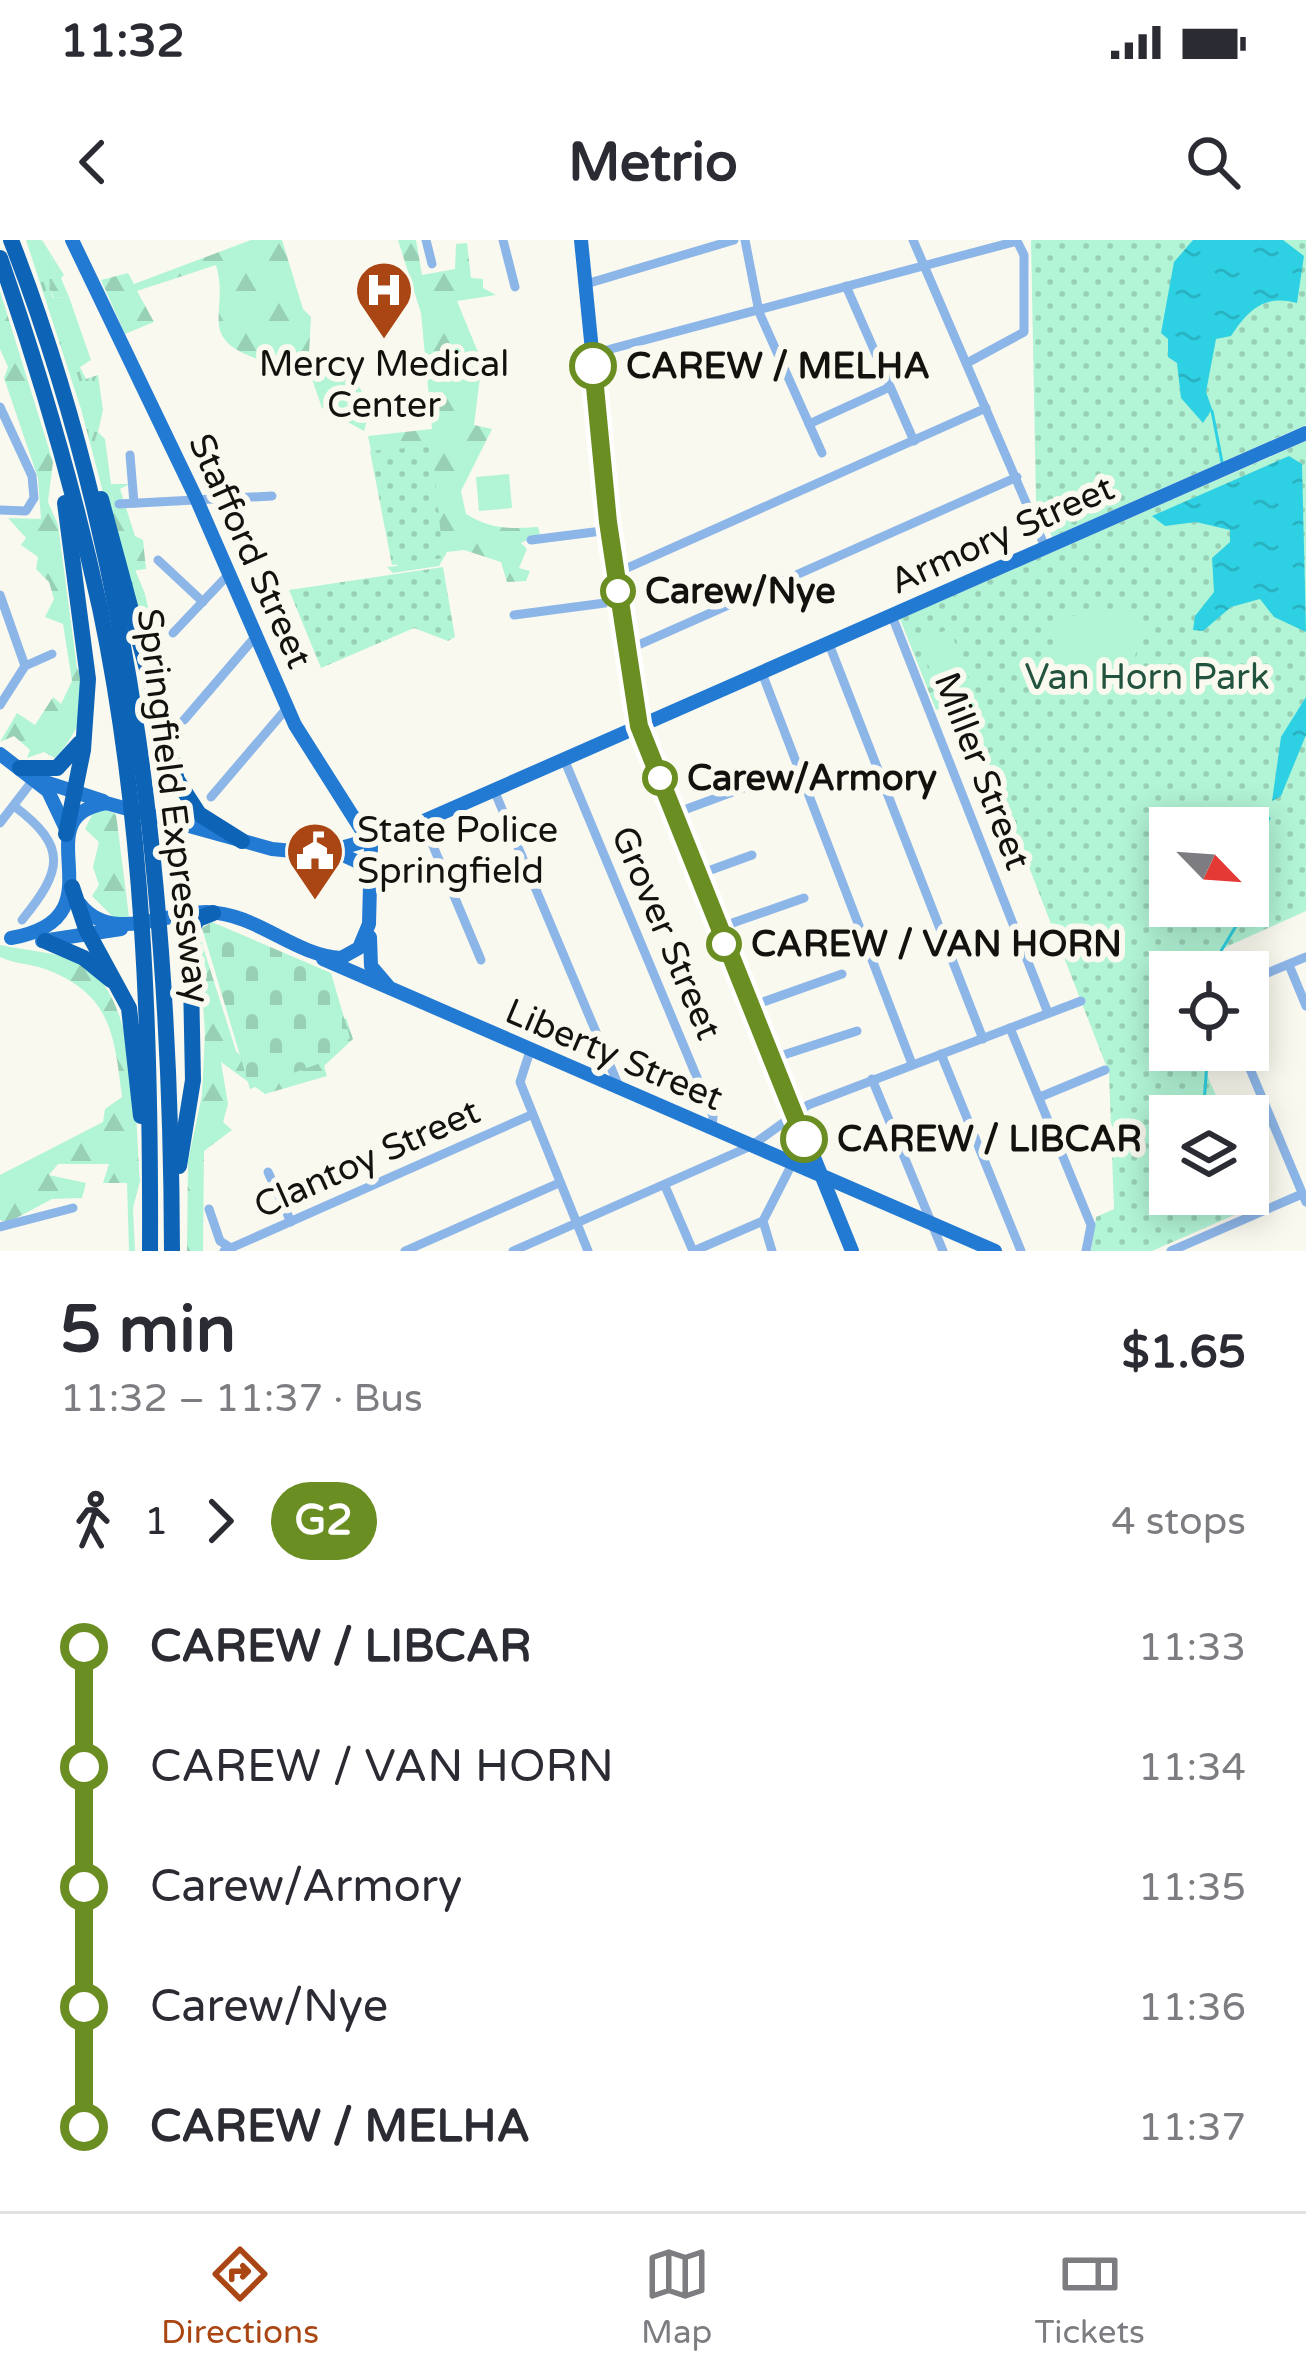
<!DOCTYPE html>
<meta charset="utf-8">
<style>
:root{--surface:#fff;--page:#f2f2f3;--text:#2b2b33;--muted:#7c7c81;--line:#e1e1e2;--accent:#aa4613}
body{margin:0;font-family:"Varela Round",sans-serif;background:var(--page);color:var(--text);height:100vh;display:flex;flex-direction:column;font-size:45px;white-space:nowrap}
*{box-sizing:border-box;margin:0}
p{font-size:39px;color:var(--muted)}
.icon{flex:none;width:66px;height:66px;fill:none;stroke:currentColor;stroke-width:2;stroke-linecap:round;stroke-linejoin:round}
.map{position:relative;height:1011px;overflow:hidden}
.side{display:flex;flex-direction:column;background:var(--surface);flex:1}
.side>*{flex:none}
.badge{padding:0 24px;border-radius:39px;font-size:42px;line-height:78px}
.needle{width:78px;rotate:115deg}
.fabs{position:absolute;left:1149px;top:567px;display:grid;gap:24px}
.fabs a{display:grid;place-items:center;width:120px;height:120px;border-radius:0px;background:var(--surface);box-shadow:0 6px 30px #0003;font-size:60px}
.map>.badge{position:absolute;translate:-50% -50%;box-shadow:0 0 0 6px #fff}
.legs{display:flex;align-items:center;gap:18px;height:132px;padding:0 60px;font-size:39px}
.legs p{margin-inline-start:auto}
.summary{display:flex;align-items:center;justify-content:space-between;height:204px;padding:0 60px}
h1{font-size:66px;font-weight:700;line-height:90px}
ul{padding:0 60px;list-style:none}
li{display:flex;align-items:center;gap:42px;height:120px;font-size:45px}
li i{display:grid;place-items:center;width:18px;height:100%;margin:0 15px;background:currentColor}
li i::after{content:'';width:30px;height:30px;margin:-15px;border:9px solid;border-radius:50%;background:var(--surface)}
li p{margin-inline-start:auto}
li:first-child i{background:linear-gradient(#0000 50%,currentColor 0)}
li:last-child i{background:linear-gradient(currentColor 50%,#0000 0)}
.status{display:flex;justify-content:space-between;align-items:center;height:84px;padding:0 60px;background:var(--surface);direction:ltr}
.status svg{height:33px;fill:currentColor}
header{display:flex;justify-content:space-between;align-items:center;height:156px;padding:0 60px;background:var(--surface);font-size:54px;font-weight:700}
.menu{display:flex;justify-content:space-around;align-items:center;height:168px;border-top:3px solid var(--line);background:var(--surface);font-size:33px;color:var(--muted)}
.menu a{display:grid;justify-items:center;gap:6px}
.menu .selected{color:var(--accent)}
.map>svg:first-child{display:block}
.grass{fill:url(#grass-tufts)}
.forest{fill:url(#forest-firs)}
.cemetery{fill:url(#cemetery-stones)}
.park{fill:url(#park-dots);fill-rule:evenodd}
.pitch{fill:#b2f4d6}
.water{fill:url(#water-ripples)}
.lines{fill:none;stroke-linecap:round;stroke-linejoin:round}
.stream{stroke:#2ed1e3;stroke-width:3}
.minor{stroke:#8db6e8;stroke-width:9}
.major{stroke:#227ad3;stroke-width:14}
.highway{stroke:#0d64b7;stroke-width:16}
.line-1-casing{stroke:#fff;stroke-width:27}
.line-1{stroke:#6b8e23;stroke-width:18}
.stop-1-dot{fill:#fff;stroke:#6b8e23;stroke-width:6}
.labels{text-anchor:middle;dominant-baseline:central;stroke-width:12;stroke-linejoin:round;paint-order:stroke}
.poi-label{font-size:36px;fill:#13120f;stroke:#faf9ef}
.stop-label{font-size:36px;font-weight:bold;fill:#13120f;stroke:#faf9ef;text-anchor:start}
.street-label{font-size:36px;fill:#13120f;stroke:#faf9ef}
.park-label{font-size:36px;fill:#22533f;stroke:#faf9ef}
</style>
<div class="status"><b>11:32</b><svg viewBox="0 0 49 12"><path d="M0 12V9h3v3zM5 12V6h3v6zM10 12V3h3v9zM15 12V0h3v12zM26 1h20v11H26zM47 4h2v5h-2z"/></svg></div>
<header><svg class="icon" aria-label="back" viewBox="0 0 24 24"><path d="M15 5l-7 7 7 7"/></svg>Metrio<svg class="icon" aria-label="search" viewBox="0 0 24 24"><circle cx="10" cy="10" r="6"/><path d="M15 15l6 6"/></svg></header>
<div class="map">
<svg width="1306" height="1011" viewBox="0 0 1306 1011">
<defs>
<pattern id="grass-tufts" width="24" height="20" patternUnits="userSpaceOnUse" patternTransform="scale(3)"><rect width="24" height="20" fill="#b2f4d6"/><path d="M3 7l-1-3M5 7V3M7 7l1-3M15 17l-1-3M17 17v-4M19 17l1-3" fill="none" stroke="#98d0b6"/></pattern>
<pattern id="forest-firs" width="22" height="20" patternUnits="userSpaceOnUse" patternTransform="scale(3)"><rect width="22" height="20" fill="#b2f4d6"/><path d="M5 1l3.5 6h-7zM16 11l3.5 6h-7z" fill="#98d0b6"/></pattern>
<pattern id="cemetery-stones" width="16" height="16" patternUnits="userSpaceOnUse" patternTransform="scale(3)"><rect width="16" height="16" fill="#b2f4d6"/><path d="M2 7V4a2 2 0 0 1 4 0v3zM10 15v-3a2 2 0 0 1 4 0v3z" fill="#98d0b6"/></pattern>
<pattern id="park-dots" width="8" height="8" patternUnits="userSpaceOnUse" patternTransform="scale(3)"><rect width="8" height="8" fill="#b2f4d6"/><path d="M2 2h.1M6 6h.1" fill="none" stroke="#98d0b6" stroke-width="1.8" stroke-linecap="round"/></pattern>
<pattern id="water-ripples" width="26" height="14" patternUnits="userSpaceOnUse" patternTransform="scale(3)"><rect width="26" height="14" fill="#2ed1e3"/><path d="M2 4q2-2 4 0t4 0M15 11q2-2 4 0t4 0" fill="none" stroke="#28b2c2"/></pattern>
</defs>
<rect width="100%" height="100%" fill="#faf9ef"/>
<path class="grass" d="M26,0H42L35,6L49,14L57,30L49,48L53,58L69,57L91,120L80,127L86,139L98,135L103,170L98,192L105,199L111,244H130L112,253L113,275L145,354L148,367L136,377L81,169Z"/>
<g class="forest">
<path d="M42,0L64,35L61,38L69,57L54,58L49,48L57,30L49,14H37L35,6Z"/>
<path d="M251,0H282L303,69L311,77L309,113C291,125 276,126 255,118C196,97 230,71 216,25L137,51L154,82L125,94L101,40L128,33L134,44Z"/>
<path d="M398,0H416L422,35L455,29L456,4L467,3L471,38L483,39V48L496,55L457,61L482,122L474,185L492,189L461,251L466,274C490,289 509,289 538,287L540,294L521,303L527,309L519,328L530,331L526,341L507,342L501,322L464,310L447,312L439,326L393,333L387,327L397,326L399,295L388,293L368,196L432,189L421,73Z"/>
<path d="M0,51L53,222L48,262L58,285L77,428C96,457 76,497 55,518L44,512L27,518L30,510L14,496L0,502L17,473L35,485L53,457L61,464L72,441L63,384L45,377L54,359L49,342L36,329L38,317L21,305L26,298L8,278L41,279L38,238L4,138L8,127L0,109Z"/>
<path d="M344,121C358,143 374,166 364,191L322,168L312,139Z"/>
<path d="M120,249L135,296L143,300L146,329L131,331L113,275L112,253Z"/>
<path d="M105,570L116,574L129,677L116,680L92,656L99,645L93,627L99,602L85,589L93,573Z"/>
<path d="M198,691L236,811L258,835L346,778L353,799L324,826L327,836L265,854L221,822L228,864L223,882L232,890L204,911L203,1011H187L188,921L202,855L205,793Z"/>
<path d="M0,705C28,711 55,711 81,724C139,754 135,883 140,941L133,968L135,1011H129L127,943H103L109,924H58L49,935L86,943L82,958L52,959L7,983L0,980V935L103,882L105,869L122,857C114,795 112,754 45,729C31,724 15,724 0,717Z"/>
</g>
<path class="cemetery" d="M212,682L331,733L350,798L323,822L250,849L202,688Z"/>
<g class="park">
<path d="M1031,0H1306V185L1052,297L1036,261Z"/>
<path d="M1306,201V671L1164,735L1170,750V810H1196L1225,876H1170V954H1248V927L1264,962L1152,1011H1091L1096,977L1114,969L1109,833L964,460L936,470L900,379ZM1170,588H1248V666H1170Z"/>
<path d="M432,206L443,318L392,325L370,211Z"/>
<path d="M443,327L455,397L448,401L414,388L321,428L289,350Z"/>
</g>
<g class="pitch">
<path d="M509,234L512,268L479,271L476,237Z"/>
<path d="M1140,371C1143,406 1135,424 1112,450L1060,459L1057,377Z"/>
<path d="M950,389L972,447L941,459L919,400Z"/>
</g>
<g class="water">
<path d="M1283,0L1304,16L1297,63C1264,54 1248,70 1231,96L1216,99L1206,152L1212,169L1203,183L1181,158L1177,123L1168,117V99L1161,93L1174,22L1193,0Z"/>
<path d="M1289,216L1302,224L1306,392L1274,377L1260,359L1231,367L1203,391L1193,390L1195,376L1214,352L1212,318L1230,302V290L1196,282L1165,286L1152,276Z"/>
<path d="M1306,457V495L1281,556L1272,561L1281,497Z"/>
</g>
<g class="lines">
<g class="stream">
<path d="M1212,171L1222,222"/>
<path d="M1248,623L1269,578"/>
<path d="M1221,711L1236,686L1239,666"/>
<path d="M1203,876L1208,810"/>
<path d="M1151,928L1170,915"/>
</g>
<g class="minor">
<path d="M426,0L432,24"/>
<path d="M503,0L515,47"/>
<path d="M745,0L759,72L822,213"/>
<path d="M913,0L1046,309"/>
<path d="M586,44L734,0"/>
<path d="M846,46L914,201"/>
<path d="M592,114L1017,1L1024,15V92L967,123"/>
<path d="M0,167L32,236L34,258L26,271L0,270"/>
<path d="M809,184L890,147"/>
<path d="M130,215L134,263"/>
<path d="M119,264L272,256"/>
<path d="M531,300L610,290"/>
<path d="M158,320L203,362"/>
<path d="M616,333L986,168"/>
<path d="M0,355L25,426"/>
<path d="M514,375L620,361"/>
<path d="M892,376L1048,773"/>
<path d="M173,393L229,334"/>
<path d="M829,404L983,799"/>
<path d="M627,410L1017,237"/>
<path d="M762,433L912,824"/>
<path d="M0,465L25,426L52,414"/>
<path d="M184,480L256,396"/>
<path d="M564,519L713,876L712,889"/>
<path d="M494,550L620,849"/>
<path d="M211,557L287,468"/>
<path d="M14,566C69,607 62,631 22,680"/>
<path d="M673,574L757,543"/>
<path d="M423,582L481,720"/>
<path d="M0,583L33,540"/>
<path d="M697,635L752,615"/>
<path d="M718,688L804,658"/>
<path d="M1289,725L1306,766"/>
<path d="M1248,741L1306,717"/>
<path d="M749,767L842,734"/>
<path d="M1010,788L1091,985L1086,1011"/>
<path d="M1242,810L1306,962"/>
<path d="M530,811L520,842L588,1011"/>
<path d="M941,814L1021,1011"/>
<path d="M771,819L857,791"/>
<path d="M872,839L943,1011"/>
<path d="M1040,857L1105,830"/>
<path d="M268,932L291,982"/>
<path d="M665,946L693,1011"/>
<path d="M209,969L220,1001L231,1008"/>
<path d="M0,987L73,968"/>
<path d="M224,1011L531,875"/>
<path d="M405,1011L559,943"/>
<path d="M513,1011L751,906L808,865L1081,761"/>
<path d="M694,1011L763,981"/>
<path d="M772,1011L763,981L792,924"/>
<path d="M1171,1011L1302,954"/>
</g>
<g class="major">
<path d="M72,0L196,258L295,485L371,605L369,684L359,708L341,718C293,715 257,673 206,672C166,672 110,704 80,664"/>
<path d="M581,0L609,282L639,486L852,1011"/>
<path d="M0,514L48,551L67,591"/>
<path d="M39,540L103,561"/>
<path d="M323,613L401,591L1306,193"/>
<path d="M370,697L371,726L388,746"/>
<path d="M11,698C126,678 19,578 106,563L272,609L345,616L358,622L369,638"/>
<path d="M42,701L121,689"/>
<path d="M323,719L995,1011"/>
</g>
<g class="highway">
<path d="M11,0C136,321 171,669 172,1011"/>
<path d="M0,18C40,133 74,249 100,368C144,578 151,797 150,1011"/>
<path d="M101,259L177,540L199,574L242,601"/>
<path d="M65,263L88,439L83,510L66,594"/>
<path d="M20,528H57L80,503"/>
<path d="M72,647L86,689L129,768L141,876"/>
<path d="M45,701L84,718L111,740"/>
<path d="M179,926L193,840L190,691L198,679L213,673"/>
</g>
</g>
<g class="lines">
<defs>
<path id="line-1" d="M593,126L608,282L639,486L804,899"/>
</defs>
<use href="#line-1" class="line-1-casing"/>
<use href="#line-1" class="line-1"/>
</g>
<defs>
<symbol id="hospital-pin" viewBox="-11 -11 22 30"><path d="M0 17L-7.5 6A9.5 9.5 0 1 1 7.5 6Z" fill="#aa4613" stroke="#faf9ef"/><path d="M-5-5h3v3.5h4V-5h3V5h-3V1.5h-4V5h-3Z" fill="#fff"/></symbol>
<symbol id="civic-pin" viewBox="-11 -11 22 30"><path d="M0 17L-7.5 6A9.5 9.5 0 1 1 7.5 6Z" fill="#aa4613" stroke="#faf9ef"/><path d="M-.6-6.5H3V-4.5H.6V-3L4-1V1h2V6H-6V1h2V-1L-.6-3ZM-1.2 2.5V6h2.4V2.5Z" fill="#fff"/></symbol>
</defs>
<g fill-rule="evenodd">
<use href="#hospital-pin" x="351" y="17" width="66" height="90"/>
<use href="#civic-pin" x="282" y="578" width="66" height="90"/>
</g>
<g class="stop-1-dot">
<circle cx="593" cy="126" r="21"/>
<circle cx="618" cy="351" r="15"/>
<circle cx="660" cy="538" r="15"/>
<circle cx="724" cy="704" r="15"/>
<circle cx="804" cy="899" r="21"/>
</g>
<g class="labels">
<g class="poi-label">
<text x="384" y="124">Mercy Medical<tspan x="384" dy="41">Center</tspan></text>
<text x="357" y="590" text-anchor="start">State Police<tspan x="357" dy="41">Springfield</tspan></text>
</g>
<g class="stop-label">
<text x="626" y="126">CAREW / MELHA</text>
<text x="645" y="351">Carew/Nye</text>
<text x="687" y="538">Carew/Armory</text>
<text x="751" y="704">CAREW / VAN HORN</text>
<text x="837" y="899">CAREW / LIBCAR</text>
</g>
<g class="street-label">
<text transform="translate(1002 295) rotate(-24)">Armory Street</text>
<text transform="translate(250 311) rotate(66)">Stafford Street</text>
<text transform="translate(982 531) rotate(69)">Miller Street</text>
<text transform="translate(173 566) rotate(83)">Springfield Expressway</text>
<text transform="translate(666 693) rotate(67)">Grover Street</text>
<text transform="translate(614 815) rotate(23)">Liberty Street</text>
<text transform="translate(367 919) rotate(-24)">Clantoy Street</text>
</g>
<g class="park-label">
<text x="1147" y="437">Van Horn Park</text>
</g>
</g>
</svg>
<div class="fabs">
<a><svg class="needle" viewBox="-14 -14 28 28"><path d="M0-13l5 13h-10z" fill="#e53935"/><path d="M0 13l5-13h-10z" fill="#7c7c81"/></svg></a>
<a><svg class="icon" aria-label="locate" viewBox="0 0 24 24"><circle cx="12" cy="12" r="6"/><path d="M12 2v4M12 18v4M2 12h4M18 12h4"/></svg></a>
<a><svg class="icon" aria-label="layers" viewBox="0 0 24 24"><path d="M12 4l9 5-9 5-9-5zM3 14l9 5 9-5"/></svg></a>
</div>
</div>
<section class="side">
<div class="summary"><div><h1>5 min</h1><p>11:32 – 11:37 · Bus</p></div><b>$1.65</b></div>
<div class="legs"><svg class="icon" aria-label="walk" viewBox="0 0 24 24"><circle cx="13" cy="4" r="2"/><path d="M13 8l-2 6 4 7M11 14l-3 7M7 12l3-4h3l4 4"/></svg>1<svg class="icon" aria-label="forward" viewBox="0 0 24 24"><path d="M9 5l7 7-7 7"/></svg><b class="badge" style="background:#6b8e23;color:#fff">G2</b><p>4 stops</p></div>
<ul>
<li><i style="color:#6b8e23"></i><b>CAREW / LIBCAR</b><p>11:33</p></li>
<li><i style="color:#6b8e23"></i><span>CAREW / VAN HORN</span><p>11:34</p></li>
<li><i style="color:#6b8e23"></i><span>Carew/Armory</span><p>11:35</p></li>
<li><i style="color:#6b8e23"></i><span>Carew/Nye</span><p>11:36</p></li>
<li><i style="color:#6b8e23"></i><b>CAREW / MELHA</b><p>11:37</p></li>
</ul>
</section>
<nav class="menu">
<a class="selected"><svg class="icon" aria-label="directions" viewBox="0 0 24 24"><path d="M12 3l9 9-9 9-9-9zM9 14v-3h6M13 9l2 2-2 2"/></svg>Directions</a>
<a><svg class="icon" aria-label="map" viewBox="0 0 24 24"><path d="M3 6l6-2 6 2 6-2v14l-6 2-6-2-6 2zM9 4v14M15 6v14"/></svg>Map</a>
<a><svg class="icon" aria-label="tickets" viewBox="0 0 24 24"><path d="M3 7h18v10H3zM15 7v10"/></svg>Tickets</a>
</nav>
